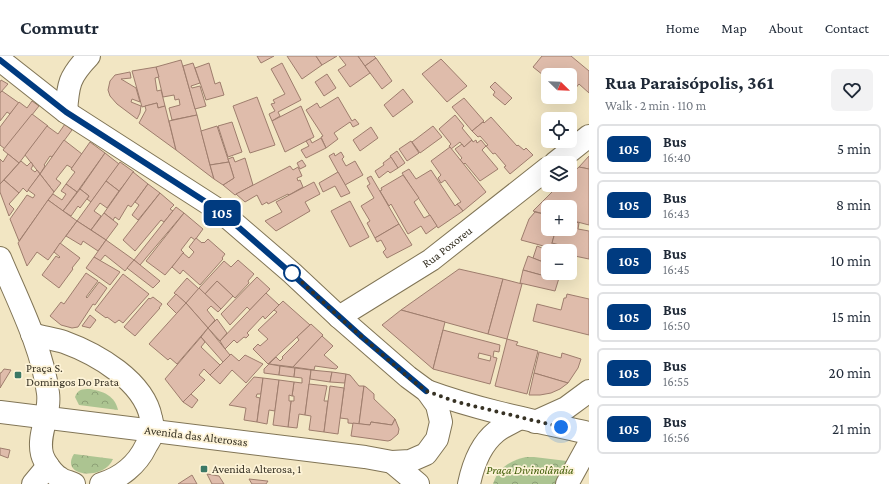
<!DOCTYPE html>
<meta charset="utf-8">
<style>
:root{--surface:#fff;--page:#f2f2f3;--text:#1f2937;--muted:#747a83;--line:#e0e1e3}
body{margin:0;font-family:"Crimson Pro",serif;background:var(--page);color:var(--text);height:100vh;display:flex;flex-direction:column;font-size:15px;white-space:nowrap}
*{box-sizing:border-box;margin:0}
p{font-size:13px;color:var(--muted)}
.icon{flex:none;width:22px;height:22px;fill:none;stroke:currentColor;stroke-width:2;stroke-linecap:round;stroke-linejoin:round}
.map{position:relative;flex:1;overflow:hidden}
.sheet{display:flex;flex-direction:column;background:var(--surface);width:300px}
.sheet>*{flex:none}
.badge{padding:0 8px;border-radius:6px;font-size:14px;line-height:26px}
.needle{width:26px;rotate:113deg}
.buttons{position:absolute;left:541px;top:12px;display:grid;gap:8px}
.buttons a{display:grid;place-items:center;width:36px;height:36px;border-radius:6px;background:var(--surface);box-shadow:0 4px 16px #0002;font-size:20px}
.you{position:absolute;width:20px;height:20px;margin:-10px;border:3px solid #fff;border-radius:50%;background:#1a73e8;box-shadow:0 0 0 6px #1a73e833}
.map>.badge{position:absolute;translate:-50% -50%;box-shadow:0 0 0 2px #fff}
.round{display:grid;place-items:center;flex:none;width:42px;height:42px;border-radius:6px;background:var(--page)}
.summary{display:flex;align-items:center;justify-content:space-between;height:68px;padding:0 16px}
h1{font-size:19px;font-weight:700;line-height:30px}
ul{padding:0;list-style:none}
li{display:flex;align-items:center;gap:12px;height:50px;margin:0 8px 6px;padding:0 8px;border:2px solid var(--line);border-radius:6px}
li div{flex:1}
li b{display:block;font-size:15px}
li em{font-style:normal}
li .badge{min-width:44px;font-weight:700;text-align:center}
header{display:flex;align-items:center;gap:24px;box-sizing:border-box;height:56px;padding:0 20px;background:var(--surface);border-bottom:1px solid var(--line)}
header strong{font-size:19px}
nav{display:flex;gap:22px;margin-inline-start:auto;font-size:14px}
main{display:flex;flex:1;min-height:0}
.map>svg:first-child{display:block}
.park{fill:url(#park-crowns)}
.building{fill:#dfbcab;stroke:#9e7d6d;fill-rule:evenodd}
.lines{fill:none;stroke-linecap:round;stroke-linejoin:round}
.street-casing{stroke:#817556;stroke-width:24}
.street{stroke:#fff;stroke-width:22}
.line-casing{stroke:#fff;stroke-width:9}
.line{stroke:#003b80;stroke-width:6}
.walk{stroke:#373224;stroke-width:4;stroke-dasharray:0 7.2}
.stop-dot{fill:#fff;stroke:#003b80;stroke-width:2}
.poi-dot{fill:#3b7865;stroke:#fdf3d7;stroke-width:1.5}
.labels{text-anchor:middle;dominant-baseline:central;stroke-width:3.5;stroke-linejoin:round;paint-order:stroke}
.street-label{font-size:12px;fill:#373224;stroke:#fdf3d7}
.poi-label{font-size:12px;fill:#373224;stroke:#fdf3d7;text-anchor:start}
.park-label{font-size:12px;font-style:italic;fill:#405d07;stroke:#fdf3d7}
</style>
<header>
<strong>Commutr</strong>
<nav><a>Home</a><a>Map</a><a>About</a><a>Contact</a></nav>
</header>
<main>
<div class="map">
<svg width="589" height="428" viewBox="0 0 589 428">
<defs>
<pattern id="park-crowns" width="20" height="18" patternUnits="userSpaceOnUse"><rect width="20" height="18" fill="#acc491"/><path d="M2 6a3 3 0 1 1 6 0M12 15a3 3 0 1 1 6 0" fill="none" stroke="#8da076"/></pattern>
</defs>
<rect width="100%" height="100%" fill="#f2e6c3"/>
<g class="park">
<path d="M90,333C103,335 115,340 118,354L79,349L75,341C78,333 82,333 90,333Z"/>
<path d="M74,398L113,403C104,425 59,421 74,398Z"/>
<path d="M526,401H534L567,405L555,428H493C498,412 511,404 526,401Z"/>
</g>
<g class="building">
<path d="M257,0H274L261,7Z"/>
<path d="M287,0H316L322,9L302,23Z"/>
<path d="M316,0H337L322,9Z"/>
<path d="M339,0H358L370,17L350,31L338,14L346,9Z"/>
<path d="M358,0H374L376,2L365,10Z"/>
<path d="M542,0H571L589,15V37L579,28L570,39V19H548V23L533,11Z"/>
<path d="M376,2L392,25L382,33L365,10Z"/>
<path d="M441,3L467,30L447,46L422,18Z"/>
<path d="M181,4L197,59L172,64L169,52L180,49L179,43L175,44L174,39L163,41L156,11Z"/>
<path d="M193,7L200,27L191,30L192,32L200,30L206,50L195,53L183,10Z"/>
<path d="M209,7L215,28L220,26L224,39L206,44L195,12Z"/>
<path d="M282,7L301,44L278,56L280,60L272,65L269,58L275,55L271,48L275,47L273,44L285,38L271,13Z"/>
<path d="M156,11L159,21L155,22L157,35L161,34L165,50L158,52L157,47L142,51L132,15Z"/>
<path d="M130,16L131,22L121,23L136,32L140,46L132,43L131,46L141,50L140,57L137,63L117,48L110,40L108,34L110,25L115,19Z"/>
<path d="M327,18L336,32L324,40L315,26Z"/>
<path d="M1,24L8,28L0,37V26Z"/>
<path d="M495,26L512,42L505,49L493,39L495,36L490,31Z"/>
<path d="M403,33L413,46L393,61L384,49Z"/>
<path d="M2,35L19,47L10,58L7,56L0,65V37Z"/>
<path d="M257,41L275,89L250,97L233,50Z"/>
<path d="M338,41L352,65L355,63L359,68L353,71L350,66L334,77L338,83L326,92L321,81L323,80L306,54L317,47L320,52Z"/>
<path d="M464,42L484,65L472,75L452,51Z"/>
<path d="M32,45L39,50L5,93L0,89V71L19,46L27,52Z"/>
<path d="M157,47L158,52L165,50L176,94L139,67L146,54L145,50Z"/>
<path d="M301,50L314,81L285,96L272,65Z"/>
<path d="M32,58L48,70L19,107L3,94Z"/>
<path d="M197,59L210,109L214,123L176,94L169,65Z"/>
<path d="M455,59L464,70L462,72L472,84L464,91L460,86L451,93L449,90L451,88L439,73Z"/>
<path d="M491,61L517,90L518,89L524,94L526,92L533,99L510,118L504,111L506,110L495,97L493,98L486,90L488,89L480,80L478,81L472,75L483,66L484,67Z"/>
<path d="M232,66L242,96L228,101L218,70Z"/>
<path d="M65,68L72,74L52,101L50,100L44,109L45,110L40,118L25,99L47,70L58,78Z"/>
<path d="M217,70L229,106L210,109L201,75Z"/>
<path d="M433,70L442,81L420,97L412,86Z"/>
<path d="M371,71L378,82L360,95L353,84Z"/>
<path d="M321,82L326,92L306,102L301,94L309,90L306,85L310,83L312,87Z"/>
<path d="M64,84L82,98L72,112L67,109L56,123L61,127L54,136L40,118Z"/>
<path d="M472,84L473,86L476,84L477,87L481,84L486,90L482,94L498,113L480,125L465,107L464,108L460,104L462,102L455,93L462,88L464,91Z"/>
<path d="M411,85L419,97L407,105L399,93Z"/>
<path d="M90,86L105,97L77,136L66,128L75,116L71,113Z"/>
<path d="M450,91L486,136L463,155L457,148L461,146L445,124L441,127L438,122L441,119L431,105Z"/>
<path d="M397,95L405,107L398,112L390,100Z"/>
<path d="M341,96L344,101L342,103L346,110L355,105L363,119L345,129L329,100L334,97L335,100Z"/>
<path d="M105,97L119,108L91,146L87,143L89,140L80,133Z"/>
<path d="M8,98L19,107L0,128V103L3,106Z"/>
<path d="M589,100V113L579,111Z"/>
<path d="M233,101L235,106L245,102L253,129L235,139L223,129L234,122L228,103Z"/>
<path d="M391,101L398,112L390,117L388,115L379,122L375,115L384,109L383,107Z"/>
<path d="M302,104L306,110L300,113L297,107Z"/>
<path d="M21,105L27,110L31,106L33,109L31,113L35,116L37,114L40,118L27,136L23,132L19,137L4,124Z"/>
<path d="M120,106L134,116L119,135L106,125Z"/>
<path d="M229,106L234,122L223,129L214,123L210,109Z"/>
<path d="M290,110L293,114L298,111L302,120L297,122L298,125L300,124L303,131L289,139L288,138L268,148L267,146L262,149L257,139L245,146L236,138Z"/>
<path d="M579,111L589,113V169L570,164V151H548V159L533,155L559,129H570V119Z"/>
<path d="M409,113L416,123L431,114L455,150L457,148L463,155L438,172L402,117Z"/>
<path d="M133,116L148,128L131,151L128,149L119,164L115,161L113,164L104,157Z"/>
<path d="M338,116L350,137L341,141L335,130L323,136L319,127Z"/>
<path d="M40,118L54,136L19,185L10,163L27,139L33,142L35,139L28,134Z"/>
<path d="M403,119L419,142L414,146L424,162L430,159L437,170L426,178L421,170L408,178L391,148L389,150L380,135L382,134L381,132Z"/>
<path d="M371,120L399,168L375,182L367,167L370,165L361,150L374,142L367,130L370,128L367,122Z"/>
<path d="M4,124L19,137L9,148L14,153L9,160L0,136V128Z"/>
<path d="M106,125L119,135L107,152L100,147L94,155L101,160L91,174L77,165Z"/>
<path d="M314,126L320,138L305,146L310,155L276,175L265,165L282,156L276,146Z"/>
<path d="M66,128L77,136L63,155L48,144L53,138L62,144L66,138L61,135Z"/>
<path d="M148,128L160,137L138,164L132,159L139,149L135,146Z"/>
<path d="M80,133L89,140L80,152L78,150L71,160L63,155Z"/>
<path d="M160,137L174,149L170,153L173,155L164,166L161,164L135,195L123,184Z"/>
<path d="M48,144L77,165L48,204L37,196L27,210L18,187Z"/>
<path d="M350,145L369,181L350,191L331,155Z"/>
<path d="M176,151L184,157L140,209L134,204Z"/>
<path d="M535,156L548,159V173L555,175L551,192L521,184L529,163Z"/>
<path d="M104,157L118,168L106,184L91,174Z"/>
<path d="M184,157L203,173L195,184L191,181L181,194L184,197L165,219L146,205Z"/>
<path d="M570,164L579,167L578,173L589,175V203L570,199L571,192L552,187L556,173H570Z"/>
<path d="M77,165L106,184L98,195L83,185L81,189L66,180Z"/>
<path d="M399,168L412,189L387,202L383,196L386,193L381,184L377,186L375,182Z"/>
<path d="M196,182L202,187L203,186L204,187L208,183L225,198L222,202L223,203L200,229L183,214L180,218L172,211L183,197L189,202L194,196L189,191Z"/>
<path d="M106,184L134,204L125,215L105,199L100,205L94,201Z"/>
<path d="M60,187L80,202L72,212L73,213L59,232L42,219L56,200L59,202L60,201L54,196Z"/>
<path d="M537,190L550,195H548V208L533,202Z"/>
<path d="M528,200L548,208V217H560L559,222L553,220L552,222L523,214Z"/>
<path d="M94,201L120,216L110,229L86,212Z"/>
<path d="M134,204L160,225L153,232L127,212Z"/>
<path d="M238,204L254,218L248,225L249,227L235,242L217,225L205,238L199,232L224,205L231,211Z"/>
<path d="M459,213L503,223L488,278L401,254Z"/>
<path d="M523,214L552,222L553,220L559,222L555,235L520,227Z"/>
<path d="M86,217L98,225L86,241L87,242L99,226L107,232L95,249L93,248L78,271L72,272L61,269L50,260L61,246L64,248Z"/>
<path d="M123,218L149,238L123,267L119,264L115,267L107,261L106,262L95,254Z"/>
<path d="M257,221L270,233L250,254L247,251L230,269L221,258Z"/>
<path d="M187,222L199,233L186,247L174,237Z"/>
<path d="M503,223L522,228L507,283L488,278Z"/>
<path d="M217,225L233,240L221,253L205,238Z"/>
<path d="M199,232L221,253L218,256L211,250L207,254L215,264L208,272L186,247Z"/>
<path d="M266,237L279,249L265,263L263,260L247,277L249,279L246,282L244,281L237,287L234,284L225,293L220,285Z"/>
<path d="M176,238L186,247L177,258L167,248Z"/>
<path d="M567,238L589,243V279L533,265L537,248L561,254L564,242H566Z"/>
<path d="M153,241L162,248L159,252H160L135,280L124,271L149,242L150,243Z"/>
<path d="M283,245L310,269L268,308L253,293L258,288L260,290L268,283L258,274L277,256L274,254Z"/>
<path d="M186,247L208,272L177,308L170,302L168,304L149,288Z"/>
<path d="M401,254L445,266L433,313L382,269Z"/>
<path d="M90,259L96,264L90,272L82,270Z"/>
<path d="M217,263L227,277L220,285L208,272Z"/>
<path d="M311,268L323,279L293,311L269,308L276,301L280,305L283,302L282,301L299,284L297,281Z"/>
<path d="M208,272L230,299L223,306L201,281Z"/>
<path d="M443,274L500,289L499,296L494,295L493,301L497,302L490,328L433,313ZM479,297L491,300L490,305L478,302Z"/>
<path d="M322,280L333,290L324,299L338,311L336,313L315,310L314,314L293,311Z"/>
<path d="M201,281L205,286L201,291L220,309L210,319L204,313L199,319L205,324L183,346L165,323Z"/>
<path d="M507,283L518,286L516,289L538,295L527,338L495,330Z"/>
<path d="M539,296L561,302L562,297L581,303L578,312L568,327L534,317Z"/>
<path d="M231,298L239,305L245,299L263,308L246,327L232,314L220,328L210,319Z"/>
<path d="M269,308L280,310L279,319L264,317V313Z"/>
<path d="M280,310L295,312L294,321L279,319Z"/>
<path d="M295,312L311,314L305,359L299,358L297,372L288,371L291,345H294V340H292L294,326L302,327V322L294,321Z"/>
<path d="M4,313L11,314L0,332V317H1Z"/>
<path d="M311,314L332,316L330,326L310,323Z"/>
<path d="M332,316L346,318L345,327L330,326Z"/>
<path d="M534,317L568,327L560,333L551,337L540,339H529Z"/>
<path d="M346,318L350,319L359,330H364L359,368L348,367V363L340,362Z"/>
<path d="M254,321L263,322L261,338H257L256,341L260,342L257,366L244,364L246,352L229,349Z"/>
<path d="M263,322L279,324L275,355L269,354L267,368L257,366Z"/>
<path d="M279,324L294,326L292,340L289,339V345H291L288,371L273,369Z"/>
<path d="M309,328L327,330L324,345H328L324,376L309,374L311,360L305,359Z"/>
<path d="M330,330L344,332L338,378L324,376Z"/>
<path d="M364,330L366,331L374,338V343L395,363L392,369L371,366L370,369L359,368Z"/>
<path d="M191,338L198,344L192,352L183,346Z"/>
<path d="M395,363L399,373L398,378L391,384L388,385L351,380L353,367L370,369L371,366L392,369Z"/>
<path d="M0,392L10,394L8,402L0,399Z"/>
<path d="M207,418L219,420L224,428H212Z"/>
<path d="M192,419L197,428H178Z"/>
<path d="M249,423L267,425H268L266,428H252Z"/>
</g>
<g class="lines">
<defs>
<g id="street">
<path d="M0,4L66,56L220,155L292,217L339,261L408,321L427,335L437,349L441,366L437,383L426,398L410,405L392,406L365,401L0,356"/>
<path d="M66,56C68,28 69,21 89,0"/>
<path d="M555,107L589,80"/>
<path d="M0,202C18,245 42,291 48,337C51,358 37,378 42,398C44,406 53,418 60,422C64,425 70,426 74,428"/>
<path id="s1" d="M339,261L431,204L548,112"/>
<path d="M32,278C42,281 54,283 64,286C97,298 144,325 151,362C152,366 154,372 153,376C152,381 148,386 146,390C137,409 120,422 101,428"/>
<path d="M427,335C479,354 534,365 589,377"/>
<path d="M535,366L566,352L589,335"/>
<path d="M392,406L418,428"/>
<path d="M33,428L48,410"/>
<path d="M469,428C473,409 480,389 496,376C503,370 512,367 520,362"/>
<path d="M567,428L589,388"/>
</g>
</defs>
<use href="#street" class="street-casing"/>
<use href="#street" class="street"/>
</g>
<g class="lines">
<defs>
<path id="line" d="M0,4L66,56L220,155L292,218L362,281L426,335"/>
</defs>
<use href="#line" class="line-casing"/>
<use href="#line" class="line"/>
<path class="walk" d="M292,217L339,261L408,321L426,335L457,346L561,371"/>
</g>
<circle class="stop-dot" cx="292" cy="217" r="8"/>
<g class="poi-dot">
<rect x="14" y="315" width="8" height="8" rx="2"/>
<rect x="200" y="409" width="8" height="8" rx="2"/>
</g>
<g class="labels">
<g class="street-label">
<text stroke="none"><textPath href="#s1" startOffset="129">Rua Poxoreu</textPath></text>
<text transform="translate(196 380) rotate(7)">Avenida das Alterosas</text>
</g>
<g class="poi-label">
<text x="26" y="312">Praça S.<tspan x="26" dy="14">Domingos Do Prata</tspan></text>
<text x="212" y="413">Avenida Alterosa, 1</text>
</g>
<g class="park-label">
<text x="530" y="414">Praça Divinolândia</text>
</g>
</g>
</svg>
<div class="buttons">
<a><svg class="needle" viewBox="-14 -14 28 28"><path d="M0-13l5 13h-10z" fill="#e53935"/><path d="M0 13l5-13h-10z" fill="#747a83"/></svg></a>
<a><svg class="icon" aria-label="locate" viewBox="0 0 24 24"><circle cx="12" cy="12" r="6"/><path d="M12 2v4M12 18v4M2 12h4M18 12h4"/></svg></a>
<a><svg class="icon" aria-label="layers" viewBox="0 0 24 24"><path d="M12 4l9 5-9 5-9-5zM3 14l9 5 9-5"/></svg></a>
<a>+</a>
<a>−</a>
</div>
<div class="you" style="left:561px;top:371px"></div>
<b class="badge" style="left:222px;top:157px;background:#003b80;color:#fff">105</b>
</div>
<section class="sheet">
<div class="summary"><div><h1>Rua Paraisópolis, 361</h1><p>Walk · 2 min · 110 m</p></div><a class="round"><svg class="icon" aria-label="heart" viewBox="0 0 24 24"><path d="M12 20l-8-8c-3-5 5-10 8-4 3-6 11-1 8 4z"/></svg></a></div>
<ul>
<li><span class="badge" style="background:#003b80;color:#fff">105</span><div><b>Bus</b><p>16:40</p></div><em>5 min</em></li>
<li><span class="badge" style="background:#003b80;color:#fff">105</span><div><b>Bus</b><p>16:43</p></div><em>8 min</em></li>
<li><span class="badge" style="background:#003b80;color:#fff">105</span><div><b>Bus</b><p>16:45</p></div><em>10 min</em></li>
<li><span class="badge" style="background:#003b80;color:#fff">105</span><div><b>Bus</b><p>16:50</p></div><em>15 min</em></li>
<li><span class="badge" style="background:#003b80;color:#fff">105</span><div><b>Bus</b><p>16:55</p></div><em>20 min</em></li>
<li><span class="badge" style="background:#003b80;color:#fff">105</span><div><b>Bus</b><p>16:56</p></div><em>21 min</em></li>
</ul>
</section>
</main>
